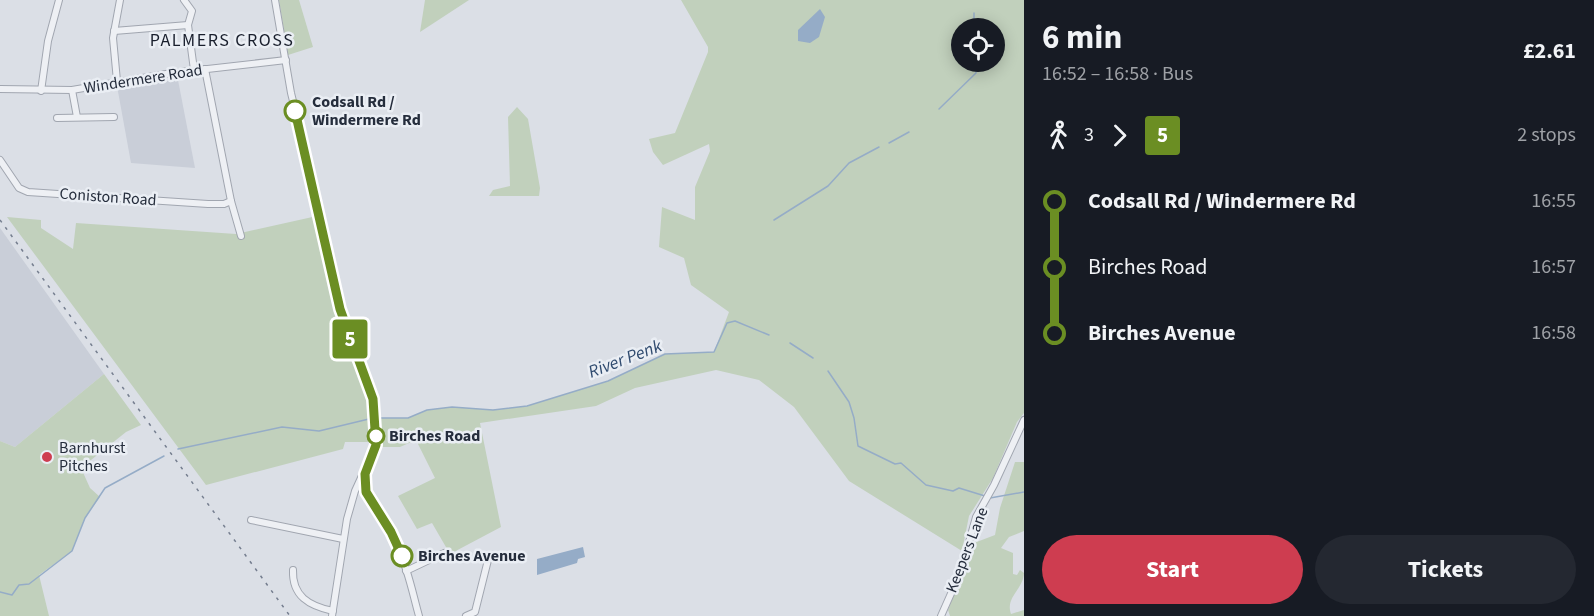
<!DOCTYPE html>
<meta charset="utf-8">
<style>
:root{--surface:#171b24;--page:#242831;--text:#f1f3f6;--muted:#9ea1a6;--accent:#ce3d50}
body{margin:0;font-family:"Source Sans 3",sans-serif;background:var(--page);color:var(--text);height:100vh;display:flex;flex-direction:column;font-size:22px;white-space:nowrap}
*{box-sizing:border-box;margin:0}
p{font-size:20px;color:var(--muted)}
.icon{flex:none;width:33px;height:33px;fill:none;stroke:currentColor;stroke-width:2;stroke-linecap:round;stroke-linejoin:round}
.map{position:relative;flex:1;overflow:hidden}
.panel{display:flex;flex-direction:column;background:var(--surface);width:570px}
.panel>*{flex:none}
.badge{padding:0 12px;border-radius:4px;font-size:21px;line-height:39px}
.tools{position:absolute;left:951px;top:18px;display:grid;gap:12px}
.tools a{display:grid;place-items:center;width:54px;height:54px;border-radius:50%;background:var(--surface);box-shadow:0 3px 15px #0003;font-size:30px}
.map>.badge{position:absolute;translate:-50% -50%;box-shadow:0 0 0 3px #fff}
.legs{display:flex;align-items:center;gap:9px;height:66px;padding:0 18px;font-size:20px}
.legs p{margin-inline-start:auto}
.headline{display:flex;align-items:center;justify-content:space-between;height:102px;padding:0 18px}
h1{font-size:33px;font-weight:700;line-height:45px}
.action{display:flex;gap:12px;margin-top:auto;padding:12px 18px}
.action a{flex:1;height:69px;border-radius:36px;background:var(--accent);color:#fff;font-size:24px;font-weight:700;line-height:69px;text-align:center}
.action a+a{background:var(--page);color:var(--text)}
ul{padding:0 18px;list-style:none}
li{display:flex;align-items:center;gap:21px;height:66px;font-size:22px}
li i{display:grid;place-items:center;width:9px;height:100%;margin:0 8px;background:currentColor}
li i::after{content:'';width:15px;height:15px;margin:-8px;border:4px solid;border-radius:50%;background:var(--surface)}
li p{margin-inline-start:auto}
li:first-child i{background:linear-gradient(#0000 50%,currentColor 0)}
li:last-child i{background:linear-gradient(currentColor 50%,#0000 0)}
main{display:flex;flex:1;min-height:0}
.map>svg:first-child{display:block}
.built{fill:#c9ced8}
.green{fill:#c1d0bc;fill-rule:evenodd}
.water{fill:#95acc7}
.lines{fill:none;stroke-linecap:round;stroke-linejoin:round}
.stream{stroke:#95acc7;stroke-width:1.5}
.minor-casing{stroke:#a1a6b0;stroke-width:8}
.minor{stroke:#eef0f4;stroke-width:6}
.rail{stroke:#757e8f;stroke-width:1.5;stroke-dasharray:3 6;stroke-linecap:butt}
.line-1-casing{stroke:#fff;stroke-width:14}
.line-1{stroke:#6b8e23;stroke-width:9}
.stop-1-dot{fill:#fff;stroke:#6b8e23;stroke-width:3}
.poi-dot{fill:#ce3d50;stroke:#eaeef4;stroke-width:2}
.labels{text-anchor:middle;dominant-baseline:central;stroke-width:5;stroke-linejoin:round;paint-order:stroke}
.street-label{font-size:16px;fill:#252d3c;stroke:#eaeef4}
.stop-label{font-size:16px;font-weight:bold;fill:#252d3c;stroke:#eaeef4;text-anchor:start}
.poi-label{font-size:16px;fill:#252d3c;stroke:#eaeef4;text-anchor:start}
.neighbourhood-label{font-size:18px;letter-spacing:1.5px;fill:#181e2c;stroke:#eaeef4}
.water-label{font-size:18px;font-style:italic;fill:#304b6f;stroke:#eaeef4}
</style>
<main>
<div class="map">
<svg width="1024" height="616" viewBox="0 0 1024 616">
<rect width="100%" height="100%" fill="#dbdfe6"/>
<g class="built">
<path d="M178,80L195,168L131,163L117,86Z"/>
<path d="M0,228L104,374L15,447L0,441Z"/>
</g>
<g class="green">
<path d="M279,0H299L313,47L288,55Z"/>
<path d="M425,0H469L420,32Z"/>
<path d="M681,0H1024V413L1017,422L993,478L969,516L962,551L849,481L794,407L759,380L716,370L635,388L596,406L480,423L501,527L450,554L432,523L417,529L398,496L435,478L416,440L400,447H379L378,418H408L427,410L452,407L493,410L527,406L608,381L665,354L714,352L729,312L691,285L684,258L659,247L662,207L695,220V187L710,151L709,144L663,165L653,152L649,139L675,133L708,52V47ZM962,28H994V62H962Z"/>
<path d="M517,107L528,119L540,188L539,196H489L493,190L510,186L508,117Z"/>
<path d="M317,216L333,299L367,400L373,442H345L343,449L206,485L7,217L41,220V228L73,249L76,223L236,234Z"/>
<path d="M104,374L141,425L126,432L81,468L90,488L100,497L85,518L72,551L39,575L49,616H0V441L15,447Z"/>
<path d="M1015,462H1024V531L1009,537L1001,548L1013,553V574L1017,575L1020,570L1024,573C1023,590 1005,597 1011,614L1024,610V616H950L948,610L974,543L995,535L1000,508Z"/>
</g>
<g class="water">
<path d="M820,9L825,17L819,37L810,43L798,41V30Z"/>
<path d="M583,547L585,557L578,559L577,563L537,575V559Z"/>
</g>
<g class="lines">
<g class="stream">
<path d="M974,13V28"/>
<path d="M939,109L976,73V62"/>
<path d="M889,143L909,132"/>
<path d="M774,220L828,186L849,163L879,147"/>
<path d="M790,343L813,358"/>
<path d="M828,371L849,402L854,418L858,446L895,464L901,463L926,485L953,491L959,488L985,496"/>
<path d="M378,418H408L427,410L452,407L493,410L527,406L608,381L665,354L714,352L727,323L735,321L769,335"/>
<path d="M178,449L282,427L319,431L373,418"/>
<path d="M990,498L1024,492"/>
<path d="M0,592L12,595L19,585L29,584L72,551L85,518L105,488L164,456"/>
</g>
<defs>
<g id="minor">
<path d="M184,0L192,11L188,25L194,70"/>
<path d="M275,0L291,93L318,202L328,260L351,342L373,399L376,420V445L355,491L347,519L332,616"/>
<path d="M114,31L188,25"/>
<path d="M205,69L231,201L241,236"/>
<path d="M117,81L113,38L120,0"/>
<path d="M0,89L72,90L172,73L286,60"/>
<path d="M72,90L77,117"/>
<path d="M41,91L48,41L59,0"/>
<path d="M57,118L114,117"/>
<path d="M0,160L19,188L28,192L208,204H224L231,201"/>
<path d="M364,477C363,504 390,529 400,553C409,573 413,595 419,616"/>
<path d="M251,520L343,539"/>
<path d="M293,570C292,596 309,606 333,611"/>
<path d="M406,571L444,553"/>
<path d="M466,616L475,612L489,556"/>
<path d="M941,616L961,571L976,517L994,485L1024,420"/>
</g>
</defs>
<use href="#minor" class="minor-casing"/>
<use href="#minor" class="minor"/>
<path class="rail" d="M0,220L290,616"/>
</g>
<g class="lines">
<defs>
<path id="line-1" d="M295,111L340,309L373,399L376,445L365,474L366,492L391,532L402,556"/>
</defs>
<use href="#line-1" class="line-1-casing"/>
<use href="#line-1" class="line-1"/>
</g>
<g class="stop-1-dot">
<circle cx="295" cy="111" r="10"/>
<circle cx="376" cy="436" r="8"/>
<circle cx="402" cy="556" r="10"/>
</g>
<circle class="poi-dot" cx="47" cy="457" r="6"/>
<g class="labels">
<g class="street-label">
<text transform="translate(143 79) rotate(-9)">Windermere Road</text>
<text transform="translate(108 197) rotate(4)">Coniston Road</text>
<text transform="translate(967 550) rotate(-69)">Keepers Lane</text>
</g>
<g class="stop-label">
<text x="312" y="102">Codsall Rd /<tspan x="312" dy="18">Windermere Rd</tspan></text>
<text x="389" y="436">Birches Road</text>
<text x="418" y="556">Birches Avenue</text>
</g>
<g class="poi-label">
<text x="59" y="448">Barnhurst<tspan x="59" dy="18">Pitches</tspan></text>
</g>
<g class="neighbourhood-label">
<text x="222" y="40">PALMERS CROSS</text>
</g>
<g class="water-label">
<text transform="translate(625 359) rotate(-21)">River Penk</text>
</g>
</g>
</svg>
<div class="tools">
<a><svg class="icon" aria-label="locate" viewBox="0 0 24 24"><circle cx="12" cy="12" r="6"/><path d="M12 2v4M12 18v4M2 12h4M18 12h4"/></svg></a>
</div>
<b class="badge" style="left:350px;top:339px;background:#6b8e23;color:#fff">5</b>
</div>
<section class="panel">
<div class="headline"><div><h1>6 min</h1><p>16:52 – 16:58 · Bus</p></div><b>£2.61</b></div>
<div class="legs"><svg class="icon" aria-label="walk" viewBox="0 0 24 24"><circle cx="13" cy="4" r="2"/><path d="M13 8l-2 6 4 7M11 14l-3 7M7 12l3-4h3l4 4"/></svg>3<svg class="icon" aria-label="forward" viewBox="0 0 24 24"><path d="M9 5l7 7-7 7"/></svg><b class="badge" style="background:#6b8e23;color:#fff">5</b><p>2 stops</p></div>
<ul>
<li><i style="color:#6b8e23"></i><b>Codsall Rd / Windermere Rd</b><p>16:55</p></li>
<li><i style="color:#6b8e23"></i><span>Birches Road</span><p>16:57</p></li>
<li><i style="color:#6b8e23"></i><b>Birches Avenue</b><p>16:58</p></li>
</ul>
<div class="action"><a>Start</a><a>Tickets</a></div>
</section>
</main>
